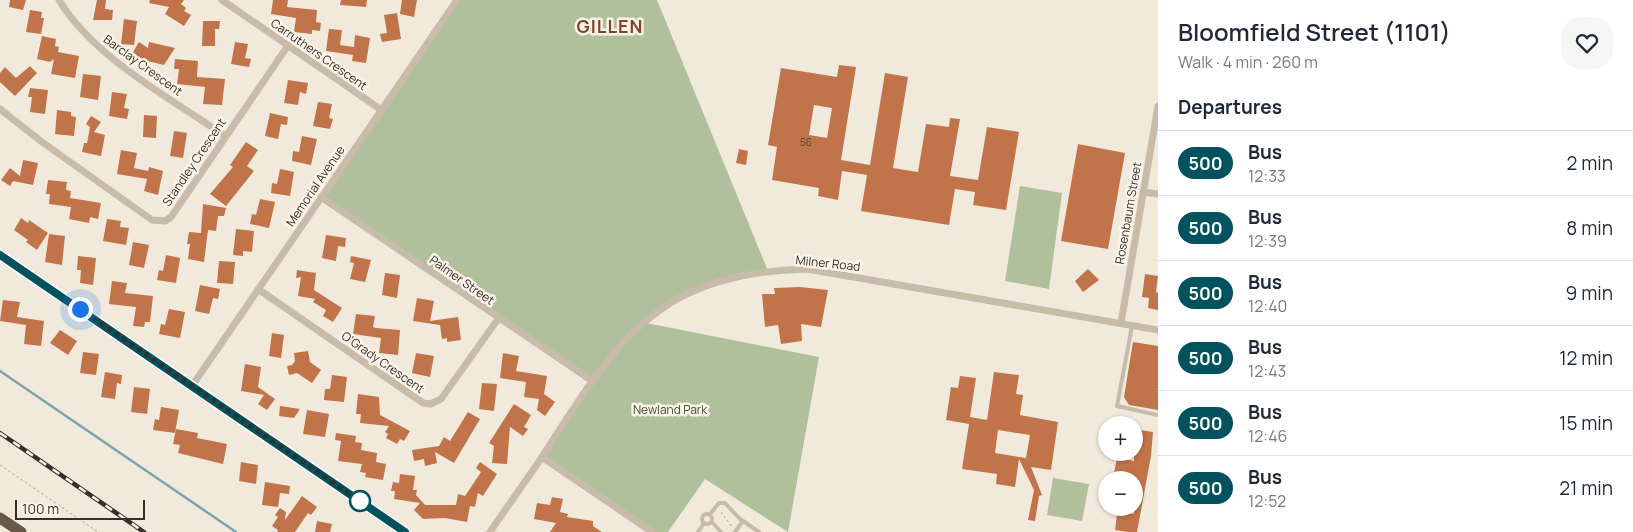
<!DOCTYPE html>
<meta charset="utf-8">
<style>
:root{--surface:#fff;--page:#f6f6f7;--text:#1f2937;--muted:#747a83;--line:#e0e1e3}
body{margin:0;font-family:Manrope,sans-serif;background:var(--page);color:var(--text);height:100vh;display:flex;flex-direction:column;font-size:19px;white-space:nowrap}
*{box-sizing:border-box;margin:0}
p{font-size:16px;color:var(--muted)}
.icon{flex:none;width:28px;height:28px;fill:none;stroke:currentColor;stroke-width:2;stroke-linecap:round;stroke-linejoin:round}
.map{position:relative;flex:1;overflow:hidden}
.details{display:flex;flex-direction:column;background:var(--surface);width:475px}
.details>*{flex:none}
.badge{padding:0 10px;border-radius:16px;font-size:18px;line-height:32px}
.tools{position:absolute;left:1098px;top:416px;display:grid;gap:10px}
.tools a{display:grid;place-items:center;width:45px;height:45px;border-radius:50%;background:var(--surface);box-shadow:0 1px 4px #0004;font-size:25px}
.scale{position:absolute;left:15px;bottom:12px;width:130px;box-sizing:border-box;padding-left:5px;border:2px solid #362e28;border-top:0;font-size:14px;line-height:18px;white-space:nowrap;color:#362e28;-webkit-text-stroke:4px #f9f3e8;paint-order:stroke}
.you{position:absolute;width:25px;height:25px;margin:-12px;border:4px solid #fff;border-radius:50%;background:#1a73e8;box-shadow:0 0 0 8px #1a73e833}
.map>.badge{position:absolute;translate:-50% -50%;box-shadow:0 0 0 2px #fff}
h2{padding:0 20px;font-size:19px;line-height:45px}
.round{display:grid;place-items:center;flex:none;width:52px;height:52px;border-radius:20px;background:var(--page)}
.summary{display:flex;align-items:center;justify-content:space-between;height:85px;padding:0 20px}
h1{font-size:24px;font-weight:600;line-height:38px}
ul{padding:0;list-style:none}
li{display:flex;align-items:center;gap:15px;height:65px;padding:0 20px;border-top:1px solid var(--line)}
li div{flex:1}
li b{display:block;font-size:19px}
li em{font-style:normal}
li .badge{min-width:55px;font-weight:700;text-align:center}
main{display:flex;flex:1;min-height:0}
.map>svg:first-child{display:block}
.green{fill:#b0c09d}
.lines{fill:none;stroke-linecap:round;stroke-linejoin:round}
.stream{stroke:#7ca6ad;stroke-width:2.5}
.building{fill:#c1744a;fill-rule:evenodd}
.path{stroke:#b4a593;stroke-width:1;stroke-dasharray:2.5 2.5;stroke-linecap:butt}
.service{stroke:#c9bba9;stroke-width:4}
.minor{stroke:#c9bba9;stroke-width:7}
.trunk{stroke:#67584d;stroke-width:11}
.rail-casing{stroke:#362e28;stroke-width:4.5}
.rail{stroke:#f9f3e8;stroke-width:2.5;stroke-dasharray:8;stroke-linecap:butt}
.line-casing{stroke:#fff;stroke-width:11}
.line{stroke:#00535e;stroke-width:8}
.walk{stroke:#362e28;stroke-width:5;stroke-dasharray:0 9}
.stop-dot{fill:#fff;stroke:#00535e;stroke-width:2.5}
.labels{text-anchor:middle;dominant-baseline:central;stroke-width:5;stroke-linejoin:round;paint-order:stroke}
.number-label{font-size:10px;fill:#594030}
.street-label{font-size:12px;fill:#362e28;stroke:#f9f3e8}
.park-label{font-size:12px;fill:#41532d;stroke:#f9f3e8}
.district-label{font-size:18px;font-weight:bold;letter-spacing:1px;fill:#824524;stroke:#f9f3e8}
</style>
<main>
<div class="map">
<svg width="1158" height="532" viewBox="0 0 1158 532">
<rect width="100%" height="100%" fill="#f1eadc"/>
<g class="green">
<path d="M457,0H657L768,271L742,275L679,299L646,323L819,357L788,532L705,479L668,532H652L542,457L590,380L321,197Z"/>
<path d="M1020,186L1062,193L1049,289L1005,281Z"/>
<path d="M1053,478L1089,484L1082,521L1047,515Z"/>
</g>
<g class="lines">
<path class="stream" d="M0,371L236,532"/>
</g>
<g class="building">
<path d="M10,0H26L23,10L9,7Z"/>
<path d="M97,0H106L105,9L113,10L112,20H93Z"/>
<path d="M150,0H184L181,4L186,8L184,11L191,15L184,26L165,14L169,7L149,3Z"/>
<path d="M273,0H288L287,7L317,10L316,22L321,23L320,31L312,30V34L294,32L296,18L271,14Z"/>
<path d="M341,0H367L366,7L340,5Z"/>
<path d="M402,0H417L414,17L400,14Z"/>
<path d="M30,10L42,12L41,18H44L41,34L26,32Z"/>
<path d="M397,13L401,39L382,42L380,34L387,33L384,15Z"/>
<path d="M124,19L137,21L134,45L121,44Z"/>
<path d="M203,21H220L219,29H215V46H202Z"/>
<path d="M329,29L342,30L340,45L354,47L355,35L370,38L366,63L352,61L353,55L326,51Z"/>
<path d="M42,36L56,39L55,46L59,47L58,52L79,56L75,78L51,74L54,59L50,62L37,59Z"/>
<path d="M139,42L148,48L149,42L175,48L164,65L139,59L137,62L130,57Z"/>
<path d="M235,42L248,44L245,58L251,59L249,67L231,64Z"/>
<path d="M175,59L198,61L197,77L225,79L222,105L203,104L205,87L177,84L179,69H174Z"/>
<path d="M839,65L856,67L841,160L870,165L885,73L908,77L893,168L918,172L926,124L949,127L950,118L960,119L950,176L978,180L987,127L1019,132L1006,210L973,205L975,192L955,189L949,225L861,211L867,175L842,171L838,200L818,196L819,188L772,180L777,147L768,145L781,68L837,77ZM814,105L832,108L827,138L809,135Z"/>
<path d="M30,66L37,73L15,96L0,82V73L5,67L16,78Z"/>
<path d="M83,74L101,76L98,100L80,97Z"/>
<path d="M288,80L308,83L306,94L300,92L298,105L284,103Z"/>
<path d="M30,88L48,90L45,114L30,112L32,97H28Z"/>
<path d="M112,92L127,94L124,108L129,109L127,119L109,116Z"/>
<path d="M318,102L332,104L329,118L333,119L330,129L313,126Z"/>
<path d="M57,110L71,112V116L76,117L74,136L55,134Z"/>
<path d="M270,113L288,117L287,125L281,124L278,139L265,136Z"/>
<path d="M144,115L157,116L156,138L143,137Z"/>
<path d="M91,116L101,122L94,132L105,135L101,156L82,152L84,143H87L90,127L86,124Z"/>
<path d="M174,131L187,133L183,158L170,156Z"/>
<path d="M302,136L317,139L311,165L292,161L293,151L299,152Z"/>
<path d="M246,142L258,150L247,166L254,171L226,206L210,194L233,167L230,165Z"/>
<path d="M1078,144L1125,153L1108,249L1061,241Z"/>
<path d="M739,149L748,151L746,165L736,163Z"/>
<path d="M121,150L137,153L134,168L148,171L149,167L163,171L158,195L144,191L147,179L117,174Z"/>
<path d="M23,160L38,163L33,185L13,181L10,186L1,180L10,168L20,176Z"/>
<path d="M280,169L294,172L290,196L271,193L272,183L277,184Z"/>
<path d="M48,180L67,182L66,190L71,191L70,198L101,203L98,219L90,217L89,223L69,219L71,207L49,204L50,194H46Z"/>
<path d="M260,199L275,202L269,228L250,224L252,214L256,215Z"/>
<path d="M203,204L226,208L224,216H218L216,231L208,230L204,262L188,259L190,244H187L189,232L201,233Z"/>
<path d="M21,218L28,223L29,220L48,233L37,250L26,242L28,240L14,230Z"/>
<path d="M107,219L121,221L120,227L129,228L126,245L103,241Z"/>
<path d="M236,229L254,231L252,252L243,251V256L233,255Z"/>
<path d="M49,234L65,236L62,265L45,262Z"/>
<path d="M326,235L346,238L345,247L338,246L336,261L322,258Z"/>
<path d="M133,242L149,245L144,268L129,265Z"/>
<path d="M166,255L180,258L176,283L157,280L159,270L163,271Z"/>
<path d="M78,256L96,258L93,285L80,283L81,270H77Z"/>
<path d="M351,256L371,260L365,282L350,279L354,263L350,262Z"/>
<path d="M219,261L235,262L233,284L217,283Z"/>
<path d="M1088,269L1099,280L1083,292L1075,281Z"/>
<path d="M297,270L316,273L314,290L342,308L333,322L323,316L326,310L313,302L315,299L298,296L301,277L296,278Z"/>
<path d="M385,273L400,275L397,298L382,295Z"/>
<path d="M1145,274L1158,276L1156,292L1158,293V310L1148,308L1149,298L1142,297Z"/>
<path d="M112,281L127,283L125,293L153,296L150,322H145L144,327L133,326L136,307L109,304Z"/>
<path d="M200,285L220,289L218,299L213,298L209,314L195,311Z"/>
<path d="M800,287L828,290L821,327L801,324L802,341L781,344L778,325L765,327L762,294H775L774,288Z"/>
<path d="M417,298L434,301L430,321L458,317L461,340L447,342V338L442,339L440,325L413,321Z"/>
<path d="M3,300L20,302L17,317L44,321L41,346L24,344L26,325L0,321Z"/>
<path d="M169,309L185,312L180,338L159,334L161,324L165,325Z"/>
<path d="M356,314L375,316L373,327L376,328L400,330L398,355L379,353L381,338L353,334Z"/>
<path d="M60,330L77,341L68,355L50,343Z"/>
<path d="M272,333L284,335L281,358L269,356Z"/>
<path d="M1133,342L1158,346V410L1129,405L1124,397Z"/>
<path d="M308,351L310,362L321,370L312,383L297,373L289,375L287,366L292,365L295,361L294,353Z"/>
<path d="M83,352L99,354L96,375L80,373Z"/>
<path d="M416,353L434,356L430,377L412,373Z"/>
<path d="M503,353L519,356L516,371L547,376L544,394L555,402L545,416L537,410L539,399L524,397L526,382L500,378Z"/>
<path d="M245,364L261,367L258,387L275,399L267,410L258,404L264,395L241,391Z"/>
<path d="M105,372L122,375L121,384L117,383L115,399L101,397Z"/>
<path d="M994,372L1019,375L1016,394L1023,395L1020,415L1058,422L1051,470L1031,467L1042,495L1039,496L1035,521L1028,520L1034,490L1019,459L1015,487L996,484L997,474L962,469L969,424L946,420L951,387L958,388L960,376L976,378L970,417L987,420ZM998,430L1030,435L1026,458L995,453Z"/>
<path d="M332,375L347,377L344,402L324,400L325,389H330Z"/>
<path d="M482,383L497,384L494,411L479,409Z"/>
<path d="M134,387L150,389L147,414L131,412Z"/>
<path d="M358,394L379,397L380,415L410,431L404,441L400,439L397,444L386,438L388,434L385,432L389,426L360,423L361,414H356Z"/>
<path d="M514,404L531,415L524,427L528,429L523,436L510,427L507,464L492,463L494,446L489,443Z"/>
<path d="M280,406L300,409L294,418L279,416Z"/>
<path d="M161,407L179,410L175,433L153,430L155,419L159,420Z"/>
<path d="M307,410L329,414L325,437L303,434Z"/>
<path d="M468,412L480,419L454,463L435,452L437,463L425,466L424,459L414,461L412,450L439,446L444,437L450,441Z"/>
<path d="M176,429L198,433L197,438L227,444L223,464L178,453L180,445L173,444Z"/>
<path d="M1134,429L1153,432L1151,456L1137,532H1128L1115,530L1117,515L1124,516V512L1134,514V477L1114,473L1117,458L1134,461Z"/>
<path d="M336,433L356,436L355,442L362,443L361,450L377,453L376,462L386,464L383,480L365,477L366,473L360,472L362,464L338,461L341,441L335,440Z"/>
<path d="M241,462L258,465L256,484L239,481Z"/>
<path d="M480,462L497,474L483,496L478,493L475,507L470,506L467,522L445,518L423,519L414,510L420,503L394,499L395,491H391L393,482L399,483L400,474L415,476L413,490H417L416,495L425,505H456L458,494L465,496L481,472L476,468Z"/>
<path d="M265,482L290,486L289,494L280,493L278,507L262,505Z"/>
<path d="M302,496L317,507L311,515L308,513L295,532H277L278,530L272,526L278,517L275,515L280,508L286,512L285,520Z"/>
<path d="M552,497L563,499L560,512L568,514L567,517L593,521V526L602,532H550L556,523L534,519L537,503L550,505Z"/>
<path d="M317,521L332,524L330,532H315Z"/>
</g>
<g class="lines">
<g class="path">
<path d="M0,465L98,532"/>
<path d="M721,512L732,527"/>
</g>
<g class="service">
<path d="M1132,326L1117,406L1158,415"/>
<circle cx="707" cy="519" r="5"/>
<path d="M710,514L719,503H725L740,519L759,532"/>
<path d="M712,522L721,532"/>
<path d="M698,532L704,523"/>
<path d="M735,532L743,521"/>
</g>
<g class="minor">
<path d="M59,0C94,58 170,98 225,136"/>
<path d="M222,0L380,109"/>
<path d="M0,109L42,142L152,220L165,221L171,217L287,47"/>
<path d="M1143,192L1158,194"/>
<path d="M321,197L591,380"/>
<path d="M0,255L405,532"/>
<path d="M258,289L423,403L431,404L441,399L498,319"/>
<path d="M1121,323L1158,106"/>
<path d="M192,386L457,0"/>
<path d="M542,457L652,532"/>
<path d="M490,532C507,507 525,482 542,457C580,399 616,333 679,298C719,277 763,270 807,269L1158,330"/>
</g>
<path class="trunk" d="M0,518L21,532"/>
<defs>
<path id="rail" d="M0,433L144,532"/>
</defs>
<use href="#rail" class="rail-casing"/>
<use href="#rail" class="rail"/>
</g>
<g class="lines">
<defs>
<path id="line" d="M0,255L405,532"/>
</defs>
<use href="#line" class="line-casing"/>
<use href="#line" class="line"/>
<path class="walk" d="M80,309L360,501"/>
</g>
<circle class="stop-dot" cx="360" cy="501" r="10"/>
<g class="labels">
<g class="number-label">
<text x="806" y="142">56</text>
</g>
<g class="street-label">
<text transform="translate(319 54) rotate(35)">Carruthers Crescent</text>
<text transform="translate(143 65) rotate(36)">Barclay Crescent</text>
<text transform="translate(194 162) rotate(-56)">Standley Crescent</text>
<text transform="translate(315 186) rotate(-56)">Memorial Avenue</text>
<text transform="translate(1128 213) rotate(-80)">Rosenbaum Street</text>
<text transform="translate(828 263) rotate(6)">Milner Road</text>
<text transform="translate(462 280) rotate(35)">Palmer Street</text>
<text transform="translate(383 362) rotate(35)">O'Grady Crescent</text>
</g>
<g class="park-label">
<text x="670" y="409">Newland Park</text>
</g>
<g class="district-label">
<text x="610" y="26">GILLEN</text>
</g>
</g>
</svg>
<div class="tools">
<a>+</a>
<a>−</a>
</div>
<div class="scale">100 m</div>
<div class="you" style="left:80px;top:309px"></div>
</div>
<section class="details">
<div class="summary"><div><h1>Bloomfield Street (1101)</h1><p>Walk · 4 min · 260 m</p></div><a class="round"><svg class="icon" aria-label="heart" viewBox="0 0 24 24"><path d="M12 20l-8-8c-3-5 5-10 8-4 3-6 11-1 8 4z"/></svg></a></div>
<h2>Departures</h2>
<ul>
<li><span class="badge" style="background:#00535e;color:#fff">500</span><div><b>Bus</b><p>12:33</p></div><em>2 min</em></li>
<li><span class="badge" style="background:#00535e;color:#fff">500</span><div><b>Bus</b><p>12:39</p></div><em>8 min</em></li>
<li><span class="badge" style="background:#00535e;color:#fff">500</span><div><b>Bus</b><p>12:40</p></div><em>9 min</em></li>
<li><span class="badge" style="background:#00535e;color:#fff">500</span><div><b>Bus</b><p>12:43</p></div><em>12 min</em></li>
<li><span class="badge" style="background:#00535e;color:#fff">500</span><div><b>Bus</b><p>12:46</p></div><em>15 min</em></li>
<li><span class="badge" style="background:#00535e;color:#fff">500</span><div><b>Bus</b><p>12:52</p></div><em>21 min</em></li>
</ul>
</section>
</main>
